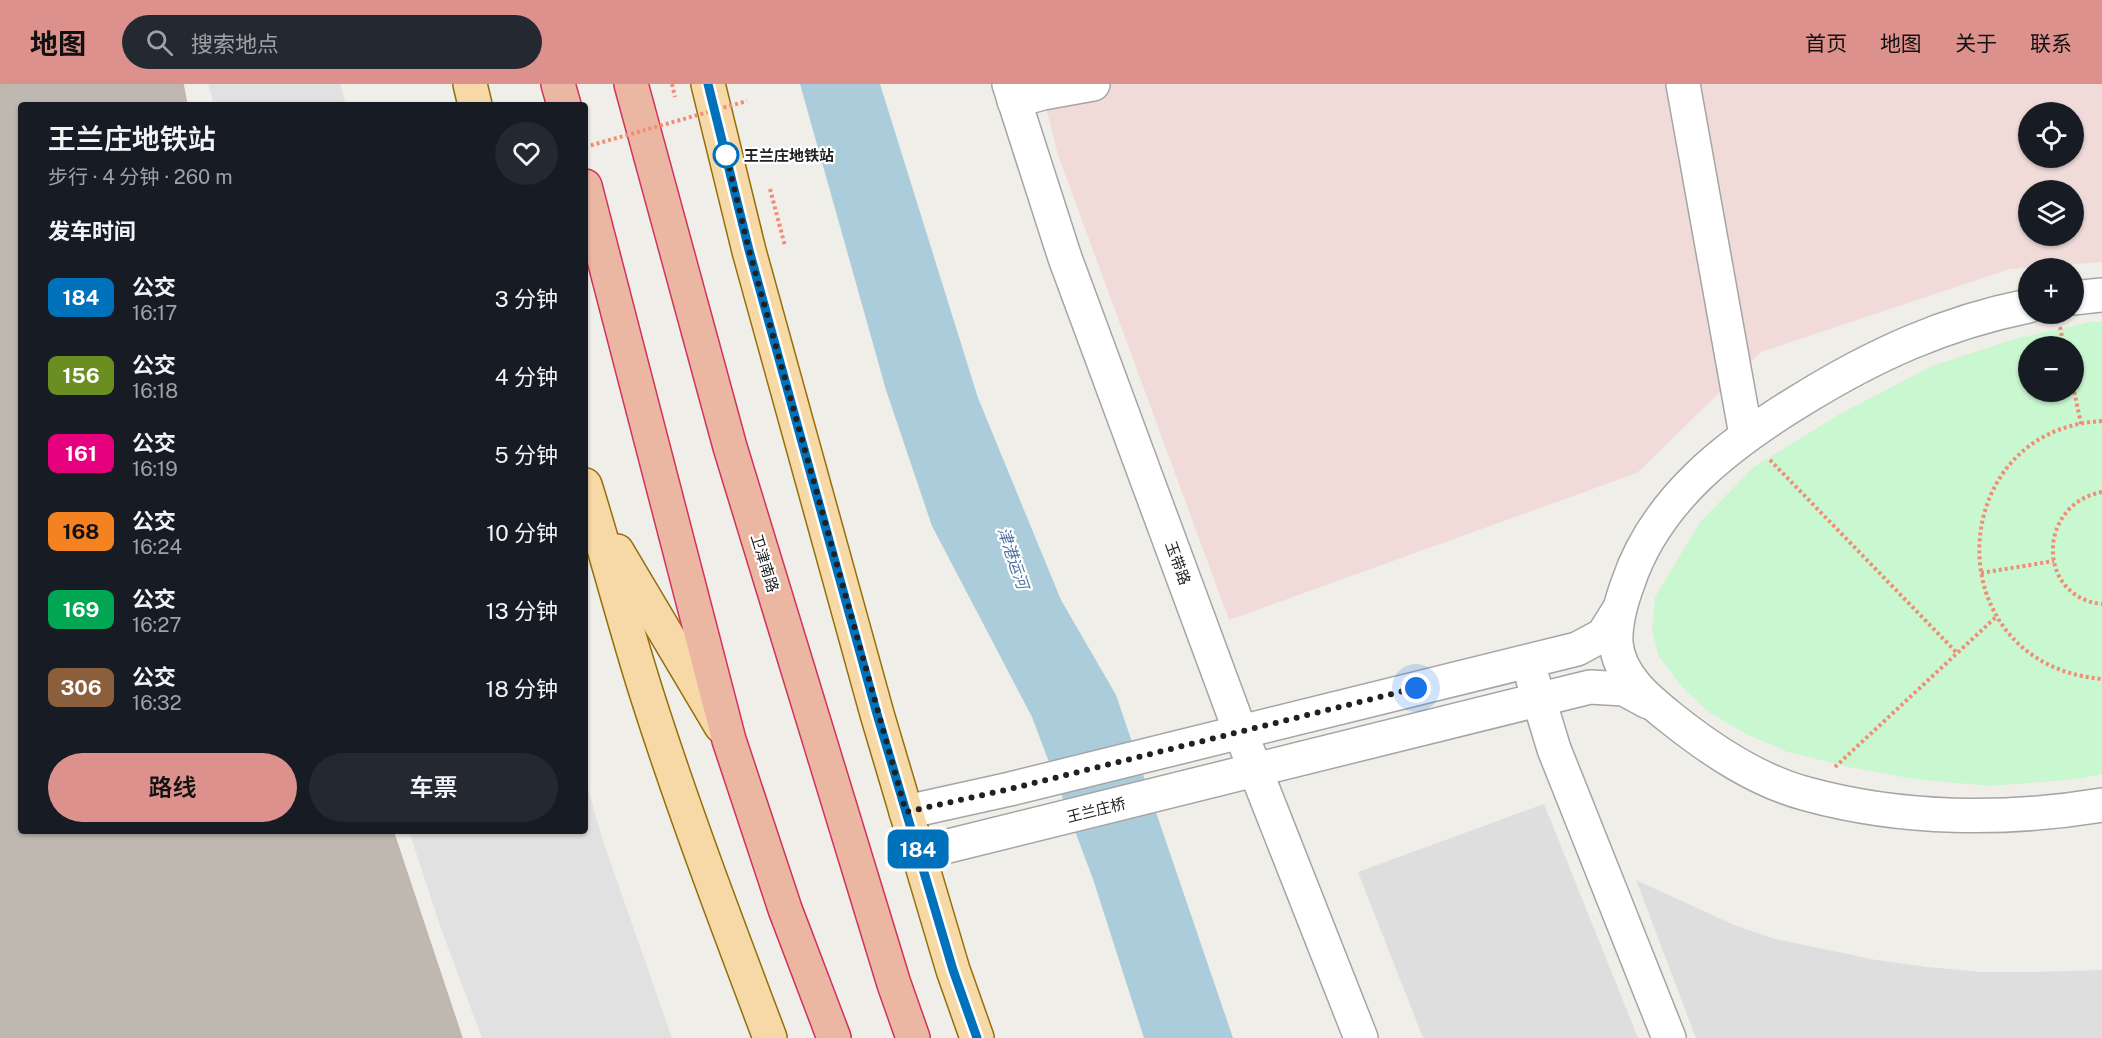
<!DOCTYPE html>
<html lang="zh">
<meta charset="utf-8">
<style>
:root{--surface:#171b24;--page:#242831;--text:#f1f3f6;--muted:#9ea1a6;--accent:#dd918d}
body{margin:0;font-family:"Public Sans","Noto Sans SC",sans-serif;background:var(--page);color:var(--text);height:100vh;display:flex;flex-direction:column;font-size:22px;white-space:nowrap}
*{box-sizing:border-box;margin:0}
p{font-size:20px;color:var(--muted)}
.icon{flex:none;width:33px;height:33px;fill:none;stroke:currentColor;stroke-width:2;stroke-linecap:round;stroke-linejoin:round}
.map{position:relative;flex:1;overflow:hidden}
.side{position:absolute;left:18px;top:18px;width:570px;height:732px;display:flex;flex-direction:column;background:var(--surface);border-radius:6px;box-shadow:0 2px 4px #0004}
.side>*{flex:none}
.badge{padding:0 12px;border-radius:9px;font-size:21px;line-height:39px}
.tools{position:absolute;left:2018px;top:18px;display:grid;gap:12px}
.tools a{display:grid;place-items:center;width:66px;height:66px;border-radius:50%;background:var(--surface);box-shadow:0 2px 4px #0004;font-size:30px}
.you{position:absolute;width:30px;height:30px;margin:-15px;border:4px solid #fff;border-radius:50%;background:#1a73e8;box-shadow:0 0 0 9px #1a73e833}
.map>.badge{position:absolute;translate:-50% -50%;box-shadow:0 0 0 3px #fff}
h2{padding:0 30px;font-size:22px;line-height:54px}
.round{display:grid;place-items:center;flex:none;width:63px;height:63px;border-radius:32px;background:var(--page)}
.head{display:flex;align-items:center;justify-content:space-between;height:102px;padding:0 30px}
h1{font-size:28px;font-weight:600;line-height:45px}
.cta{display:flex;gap:12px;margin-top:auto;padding:12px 30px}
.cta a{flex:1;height:69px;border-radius:36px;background:var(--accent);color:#111;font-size:24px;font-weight:600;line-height:69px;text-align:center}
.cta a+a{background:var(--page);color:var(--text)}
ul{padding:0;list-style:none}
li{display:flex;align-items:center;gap:18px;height:78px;padding:0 30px}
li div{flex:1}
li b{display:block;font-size:22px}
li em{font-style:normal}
li .badge{min-width:66px;font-weight:700;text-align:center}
header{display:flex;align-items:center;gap:36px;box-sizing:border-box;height:84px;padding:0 30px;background:var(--accent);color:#111}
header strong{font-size:28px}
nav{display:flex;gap:33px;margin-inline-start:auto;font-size:21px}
.search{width:420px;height:54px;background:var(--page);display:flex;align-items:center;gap:15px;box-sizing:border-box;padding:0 21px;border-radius:33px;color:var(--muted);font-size:22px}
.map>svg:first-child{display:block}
.residential{fill:#dfdede}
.commercial{fill:#f0dbd9;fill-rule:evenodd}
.park{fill:#c9f7cf;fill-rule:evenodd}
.parking{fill:#e1e1e1}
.water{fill:#abcddb}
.building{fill:#beb8b1;stroke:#c1b6ab;stroke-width:1.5}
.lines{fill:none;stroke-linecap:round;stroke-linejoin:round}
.minor-casing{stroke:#a5a5a5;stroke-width:36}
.primary-casing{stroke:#946f09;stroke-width:36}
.trunk-casing{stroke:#d1325e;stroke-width:36}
.path{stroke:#f28c78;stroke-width:4;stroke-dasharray:3 3;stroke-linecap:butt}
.minor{stroke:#fff;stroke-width:33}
.primary{stroke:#f7d9a7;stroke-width:33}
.trunk{stroke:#ecb7a2;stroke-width:33}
.path-bridge{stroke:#f28c78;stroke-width:4;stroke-dasharray:3 3;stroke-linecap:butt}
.line-casing{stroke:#fff;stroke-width:14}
.line{stroke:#0072bc;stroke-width:9}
.walk{stroke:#212121;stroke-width:6;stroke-dasharray:0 10.8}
.stop-dot{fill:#fff;stroke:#0072bc;stroke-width:3}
.labels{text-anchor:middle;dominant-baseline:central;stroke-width:4.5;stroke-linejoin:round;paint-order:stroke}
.stop-label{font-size:15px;font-weight:bold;fill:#212121;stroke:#fff;text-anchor:start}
.street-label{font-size:15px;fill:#212121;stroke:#fff}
.water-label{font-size:16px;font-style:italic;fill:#4f74a4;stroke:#fff}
</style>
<header>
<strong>地图</strong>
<div class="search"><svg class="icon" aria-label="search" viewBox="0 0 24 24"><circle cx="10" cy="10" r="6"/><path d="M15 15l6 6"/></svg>搜索地点</div>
<nav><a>首页</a><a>地图</a><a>关于</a><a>联系</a></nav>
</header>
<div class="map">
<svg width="2102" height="954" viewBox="0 0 2102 954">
<rect width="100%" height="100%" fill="#f0eee8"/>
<g class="residential">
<path d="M1544,720L1638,954H1423L1358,788Z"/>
<path d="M1636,796L1734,841L1775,855L1876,876L1927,883L1982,888H2034L2102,886V954H1696Z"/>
</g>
<path class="commercial" d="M1040,0H2102V178L2010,185L1761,268L1637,389L1229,536L1058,71ZM2028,28H2073V74H2028ZM2028,106H2073V152H2028Z"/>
<path class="park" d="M2090,238H2102V690L2078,695L1991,702L1914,695L1849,683L1788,668L1746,650L1710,629L1684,605L1659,573L1652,546L1655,513L1700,438L1754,383L1840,330L1932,282L2014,255ZM2028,262H2073V308H2028Z"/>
<g class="parking">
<path d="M208,0H340L346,21H214Z"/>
<path d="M585,695L603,757L672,954H482L440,842L409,747H585Z"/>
</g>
<path class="water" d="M800,0H880L978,314L1061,516L1116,611L1233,954H1144L1093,795L1032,633L932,442L886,306Z"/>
<path class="building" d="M0,0H183L187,21H21V747H393L462,954H0Z"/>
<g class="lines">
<defs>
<g id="minor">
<path d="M1009,0L1065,174L1240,647L1361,954"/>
<path d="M1683,0L1746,351"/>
<path d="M1014,17L1043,9L1093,0"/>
<path d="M2073,214L2102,211"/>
<path d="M2028,222C1944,239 1874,271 1801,316C1729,360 1656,415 1628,499C1621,518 1615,539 1616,559C1619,592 1647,615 1671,634C1711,666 1757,697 1807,710C1902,736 2006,737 2102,721"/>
<path d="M1533,596L1554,665L1669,954"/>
<path d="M906,728L1010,705L1577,565L1603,551L1620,524"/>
<path d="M920,769L1590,603L1624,605L1648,618"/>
</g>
<g id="primary">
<path d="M470,0L475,21"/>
<path d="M708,0L749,167L877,630L953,886L977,954"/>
<path d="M585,401C607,471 625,542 647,611C684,727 727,840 770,954"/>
<path d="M617,467L721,642"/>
</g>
<g id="trunk">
<path d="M558,0L564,21"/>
<path d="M631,0L730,363L894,900L913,954"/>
<path d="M585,102L729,656L785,825L834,954"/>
</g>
</defs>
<use href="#minor" class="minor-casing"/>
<use href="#primary" class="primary-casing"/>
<use href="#trunk" class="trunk-casing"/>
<g class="path">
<path d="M672,0L675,13"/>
<path d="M770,105L785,162"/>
<path d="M2060,243L2064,262"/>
<path d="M2073,302L2081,340"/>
<path d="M2102,337C1943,345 1934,580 2102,595"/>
<path d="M1770,376L1957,569"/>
<path d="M2102,408C2037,420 2036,513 2102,520"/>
<path d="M1981,489L2054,477"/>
<path d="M1835,683L1997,532"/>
</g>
<use href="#minor" class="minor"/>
<use href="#primary" class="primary"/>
<use href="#trunk" class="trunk"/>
<path class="path-bridge" d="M585,63L747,17"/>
</g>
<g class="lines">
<defs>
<path id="line" d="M708,0L749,166L877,630L953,886L977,954"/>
</defs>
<use href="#line" class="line-casing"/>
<use href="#line" class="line"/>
<path class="walk" d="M726,71L724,62L749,166L906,728L1010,705L1416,604"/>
</g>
<circle class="stop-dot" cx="726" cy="71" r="12"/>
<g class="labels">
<g class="stop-label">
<text x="744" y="71">王兰庄地铁站</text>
</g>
<g class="street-label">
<text transform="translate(765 479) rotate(73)">卫津南路</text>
<text transform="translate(1178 479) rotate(70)">玉带路</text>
<text transform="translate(1096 726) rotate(-14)">王兰庄桥</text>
</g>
<g class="water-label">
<text transform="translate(1013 474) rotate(71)">津港运河</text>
</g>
</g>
</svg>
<div class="tools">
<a><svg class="icon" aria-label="locate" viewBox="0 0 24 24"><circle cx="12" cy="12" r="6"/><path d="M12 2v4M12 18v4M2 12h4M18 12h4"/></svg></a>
<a><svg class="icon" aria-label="layers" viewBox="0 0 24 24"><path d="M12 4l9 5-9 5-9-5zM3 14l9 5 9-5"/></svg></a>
<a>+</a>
<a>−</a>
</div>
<div class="you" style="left:1416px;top:604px"></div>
<b class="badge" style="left:918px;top:765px;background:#0072bc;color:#fff">184</b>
<section class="side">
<div class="head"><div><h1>王兰庄地铁站</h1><p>步行 · 4 分钟 · 260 m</p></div><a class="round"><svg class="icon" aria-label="heart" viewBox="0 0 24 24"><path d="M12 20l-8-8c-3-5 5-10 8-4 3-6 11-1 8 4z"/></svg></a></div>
<h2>发车时间</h2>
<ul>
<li><span class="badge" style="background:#0072bc;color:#fff">184</span><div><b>公交</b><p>16:17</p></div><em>3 分钟</em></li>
<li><span class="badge" style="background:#6b8e23;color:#fff">156</span><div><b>公交</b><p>16:18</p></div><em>4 分钟</em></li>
<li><span class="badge" style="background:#e6007e;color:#fff">161</span><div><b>公交</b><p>16:19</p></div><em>5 分钟</em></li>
<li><span class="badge" style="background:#f58220;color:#111">168</span><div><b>公交</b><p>16:24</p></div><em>10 分钟</em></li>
<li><span class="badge" style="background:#00a651;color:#fff">169</span><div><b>公交</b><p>16:27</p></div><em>13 分钟</em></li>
<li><span class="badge" style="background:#8b5e3c;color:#fff">306</span><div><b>公交</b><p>16:32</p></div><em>18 分钟</em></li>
</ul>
<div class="cta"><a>路线</a><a>车票</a></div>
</section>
</div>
